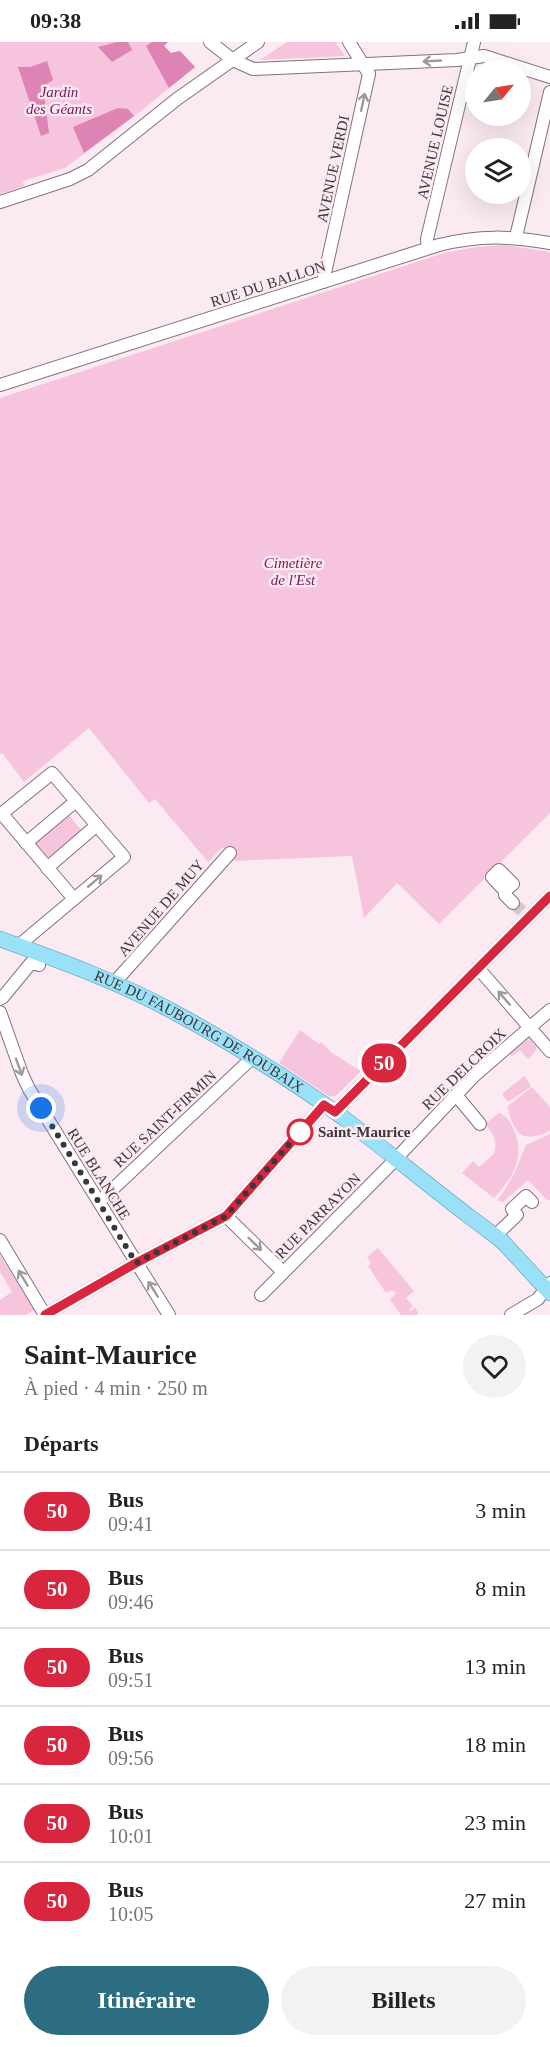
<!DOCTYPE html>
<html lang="fr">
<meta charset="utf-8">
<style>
:root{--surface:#fff;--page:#f2f2f2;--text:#222;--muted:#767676;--line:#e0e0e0;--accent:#2d6d81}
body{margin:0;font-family:Georgia,serif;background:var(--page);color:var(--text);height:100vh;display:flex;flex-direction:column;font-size:22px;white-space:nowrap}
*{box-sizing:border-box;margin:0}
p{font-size:20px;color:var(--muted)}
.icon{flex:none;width:33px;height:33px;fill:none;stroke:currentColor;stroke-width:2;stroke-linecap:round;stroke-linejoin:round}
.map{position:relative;height:1273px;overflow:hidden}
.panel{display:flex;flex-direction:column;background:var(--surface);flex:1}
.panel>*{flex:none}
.badge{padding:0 12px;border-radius:20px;font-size:21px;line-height:39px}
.needle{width:39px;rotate:60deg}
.buttons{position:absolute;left:465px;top:18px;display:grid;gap:12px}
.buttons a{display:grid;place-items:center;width:66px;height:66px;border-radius:50%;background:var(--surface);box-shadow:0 6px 24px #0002;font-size:30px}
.you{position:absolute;width:30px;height:30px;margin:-15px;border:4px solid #fff;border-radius:50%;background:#1a73e8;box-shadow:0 0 0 9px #1a73e833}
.map>.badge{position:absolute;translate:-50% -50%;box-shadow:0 0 0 3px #fff}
h2{padding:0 24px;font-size:22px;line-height:54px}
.round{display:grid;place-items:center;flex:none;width:63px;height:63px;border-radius:32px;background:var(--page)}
.head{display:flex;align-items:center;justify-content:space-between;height:102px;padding:0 24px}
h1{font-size:28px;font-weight:700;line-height:45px}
.primary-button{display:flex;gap:12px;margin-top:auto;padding:12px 24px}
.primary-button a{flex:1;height:69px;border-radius:36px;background:var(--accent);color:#fff;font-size:24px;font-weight:700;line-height:69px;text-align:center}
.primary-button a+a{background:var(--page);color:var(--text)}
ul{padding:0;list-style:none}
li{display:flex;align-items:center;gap:18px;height:78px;padding:0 24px;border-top:2px solid var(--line)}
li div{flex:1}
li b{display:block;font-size:22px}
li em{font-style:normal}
li .badge{min-width:66px;font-weight:700;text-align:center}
.status{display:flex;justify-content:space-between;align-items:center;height:42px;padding:0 30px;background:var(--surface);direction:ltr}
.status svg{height:16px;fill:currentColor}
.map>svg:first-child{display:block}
.green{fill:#f7c4de}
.water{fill:#dd84b4}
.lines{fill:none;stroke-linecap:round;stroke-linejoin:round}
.minor-tunnel{stroke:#d6c6cd;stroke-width:12;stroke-dasharray:12 6;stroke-linecap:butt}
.minor-casing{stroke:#817279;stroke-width:14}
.major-casing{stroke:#4d98b1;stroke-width:16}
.minor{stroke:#fff;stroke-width:12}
.major{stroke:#9ae0f7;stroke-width:15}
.oneway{stroke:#9e9a9c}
.line-casing{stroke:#fff;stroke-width:14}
.line{stroke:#d7263d;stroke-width:9}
.walk{stroke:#3c3639;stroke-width:6;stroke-dasharray:0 10.8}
.stop-dot{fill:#fff;stroke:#d7263d;stroke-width:3}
.labels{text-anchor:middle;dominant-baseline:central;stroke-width:5;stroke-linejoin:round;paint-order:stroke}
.park-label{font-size:15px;font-style:italic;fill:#81175b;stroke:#fceaf2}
.street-label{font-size:15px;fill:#3c3639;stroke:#fceaf2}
.stop-label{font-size:15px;font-weight:bold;fill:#3c3639;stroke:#fceaf2;text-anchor:start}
</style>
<div class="status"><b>09:38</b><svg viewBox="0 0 49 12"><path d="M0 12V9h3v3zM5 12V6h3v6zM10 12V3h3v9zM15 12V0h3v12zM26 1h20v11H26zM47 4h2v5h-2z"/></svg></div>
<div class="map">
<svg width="550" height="1273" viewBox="0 0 550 1273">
<rect width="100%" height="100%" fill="#fceaf2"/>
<g class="green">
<path d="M0,0H168L164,4L171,11L180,9L195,25L136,73L65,126L23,139L24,144L0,152Z"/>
<path d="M287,0H335L345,14L260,18Z"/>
<path d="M505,203L550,210V771L439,882L397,841L364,876L352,814L233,819L235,816L223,805L208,820L155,757L149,761L89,686L24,740L2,711L0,712V356L444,211L476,205Z"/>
<path d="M62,765L88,796L51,828L25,797Z"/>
<path d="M300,988L319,1002L321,1000L332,1011L361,1029L337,1053L330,1055L279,1021Z"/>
<path d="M526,996L530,997L537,1005L534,1011L528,1017L520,1008L512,1014L508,1010Z"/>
<path d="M524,1034L530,1042V1045L508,1060L502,1052Z"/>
<path d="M532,1045L550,1065V1089C523,1100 516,1096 508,1067V1064Z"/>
<path d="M499,1071C506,1074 508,1077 512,1084C527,1111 514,1135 494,1156L462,1131L473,1119L479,1125L494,1112C498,1098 493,1092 485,1082Z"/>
<path d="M550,1092V1157L548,1159L528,1138L503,1160L497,1158L503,1151L515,1130L526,1103Z"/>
<path d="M378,1206L414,1249L406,1256L413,1264L409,1268L412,1269L414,1265L418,1270L417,1273H401L390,1257L396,1252L392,1248L386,1251L368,1224L371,1222L367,1215Z"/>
<path d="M0,1213L34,1268L26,1273H0V1258L12,1250L0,1230Z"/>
</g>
<g class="water">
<path d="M117,0H128L132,8L112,20L98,5Z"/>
<path d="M152,0H168L164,4L171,11L180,9L195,25L169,46L146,4Z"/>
<path d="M47,19L53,38L43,45L49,91L41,94L18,25H30Z"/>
<path d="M118,66L128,67L134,74L84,111L73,85Z"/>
</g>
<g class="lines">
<path class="minor-tunnel" d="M513,861L522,869"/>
<defs>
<g id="minor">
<path d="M210,0L233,18L253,27L457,18L484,14L550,35"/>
<path d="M0,160L70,137L88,128L177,57L258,0"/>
<path d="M516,195L550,50"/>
<path d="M428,206L427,197L474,0"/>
<path d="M323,240L369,32L349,0"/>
<path d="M0,343L439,203C480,193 509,194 550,201"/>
<path d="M2,772L74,857"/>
<path d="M0,773L52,731L124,815L18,904"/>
<path d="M26,801L76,759"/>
<path d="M47,826L97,783"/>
<path d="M505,849L513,842L499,828L492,835L505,849V853L513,861"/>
<path d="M478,926L550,1009"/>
<path d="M114,941L230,811"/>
<path d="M0,957L3,955L31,921L39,923"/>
<path d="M0,970L22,1032L29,1047L169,1273"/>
<path d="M456,1053L480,1082"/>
<path d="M335,1070L550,854"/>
<path d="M99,1160L252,1016"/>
<path d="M226,1174L283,1230"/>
<path d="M496,1193L517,1173L512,1167L526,1154L532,1160"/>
<path d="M0,1198L45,1273"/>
<path d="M261,1253L391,1122L474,1034L550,968"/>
<path d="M45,1273L136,1221L226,1174L324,1063"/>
<path d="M511,1273L538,1257L550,1241"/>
</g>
<g id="major">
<path id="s1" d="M0,897C58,918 117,939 172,969C231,1001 290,1037 345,1077C387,1109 428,1143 470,1175L502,1199L550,1251"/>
</g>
</defs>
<use href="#minor" class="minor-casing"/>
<use href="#major" class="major-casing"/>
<use href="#minor" class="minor"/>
<use href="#major" class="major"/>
</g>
<defs><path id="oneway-shaft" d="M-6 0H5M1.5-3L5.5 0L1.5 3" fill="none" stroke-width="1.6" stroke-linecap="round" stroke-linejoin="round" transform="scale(1.5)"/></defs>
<g class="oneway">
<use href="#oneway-shaft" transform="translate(432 19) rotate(177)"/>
<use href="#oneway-shaft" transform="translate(363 60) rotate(-78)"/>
<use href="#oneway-shaft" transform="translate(95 839) rotate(-40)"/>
<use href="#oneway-shaft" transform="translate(504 956) rotate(-131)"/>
<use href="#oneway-shaft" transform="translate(19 1025) rotate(70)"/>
<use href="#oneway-shaft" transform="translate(255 1202) rotate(44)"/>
<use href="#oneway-shaft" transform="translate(23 1236) rotate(-121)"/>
<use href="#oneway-shaft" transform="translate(153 1247) rotate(-122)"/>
</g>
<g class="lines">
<defs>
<path id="line" d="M45,1273L136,1221L226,1174L324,1063L335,1070L550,854"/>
</defs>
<use href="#line" class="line-casing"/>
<use href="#line" class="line"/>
<path class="walk" d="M41,1066L136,1221L226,1174L300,1090"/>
</g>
<circle class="stop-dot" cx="300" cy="1090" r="12"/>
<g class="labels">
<g class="park-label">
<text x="59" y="50">Jardin<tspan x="59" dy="17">des Géants</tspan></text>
<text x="293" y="521">Cimetière<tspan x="293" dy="17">de l'Est</tspan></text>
</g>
<g class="street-label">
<text transform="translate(435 100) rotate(-77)">AVENUE LOUISE</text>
<text transform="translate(333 127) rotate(-78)">AVENUE VERDI</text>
<text transform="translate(268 242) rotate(-18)">RUE DU BALLON</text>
<text transform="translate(161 866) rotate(-49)">AVENUE DE MUY</text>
<text stroke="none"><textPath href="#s1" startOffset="220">RUE DU FAUBOURG DE ROUBAIX</textPath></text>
<text transform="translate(464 1027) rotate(-44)">RUE DELCROIX</text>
<text transform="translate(165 1077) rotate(-43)">RUE SAINT-FIRMIN</text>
<text transform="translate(99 1132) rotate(58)">RUE BLANCHE</text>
<text transform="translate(318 1174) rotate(-45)">RUE PARRAYON</text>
</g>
<g class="stop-label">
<text x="318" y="1090">Saint-Maurice</text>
</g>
</g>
</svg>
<div class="buttons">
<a><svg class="needle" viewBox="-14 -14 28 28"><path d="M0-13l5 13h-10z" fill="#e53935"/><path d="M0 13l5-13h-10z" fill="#767676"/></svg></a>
<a><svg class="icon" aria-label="layers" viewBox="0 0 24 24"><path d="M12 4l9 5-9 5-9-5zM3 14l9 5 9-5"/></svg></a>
</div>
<div class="you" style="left:41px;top:1066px"></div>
<b class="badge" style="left:384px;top:1021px;background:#d7263d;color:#fff">50</b>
</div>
<section class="panel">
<div class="head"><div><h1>Saint-Maurice</h1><p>À pied · 4 min · 250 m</p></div><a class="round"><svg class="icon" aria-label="heart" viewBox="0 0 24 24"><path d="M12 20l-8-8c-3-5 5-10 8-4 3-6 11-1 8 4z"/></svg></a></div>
<h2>Départs</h2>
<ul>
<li><span class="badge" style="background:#d7263d;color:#fff">50</span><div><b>Bus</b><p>09:41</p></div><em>3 min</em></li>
<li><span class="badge" style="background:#d7263d;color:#fff">50</span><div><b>Bus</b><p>09:46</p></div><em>8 min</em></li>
<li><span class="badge" style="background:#d7263d;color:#fff">50</span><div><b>Bus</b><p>09:51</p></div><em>13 min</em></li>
<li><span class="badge" style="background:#d7263d;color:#fff">50</span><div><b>Bus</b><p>09:56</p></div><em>18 min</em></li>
<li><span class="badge" style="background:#d7263d;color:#fff">50</span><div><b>Bus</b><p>10:01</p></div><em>23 min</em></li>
<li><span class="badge" style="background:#d7263d;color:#fff">50</span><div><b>Bus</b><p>10:05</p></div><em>27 min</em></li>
</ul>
<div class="primary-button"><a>Itinéraire</a><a>Billets</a></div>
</section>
